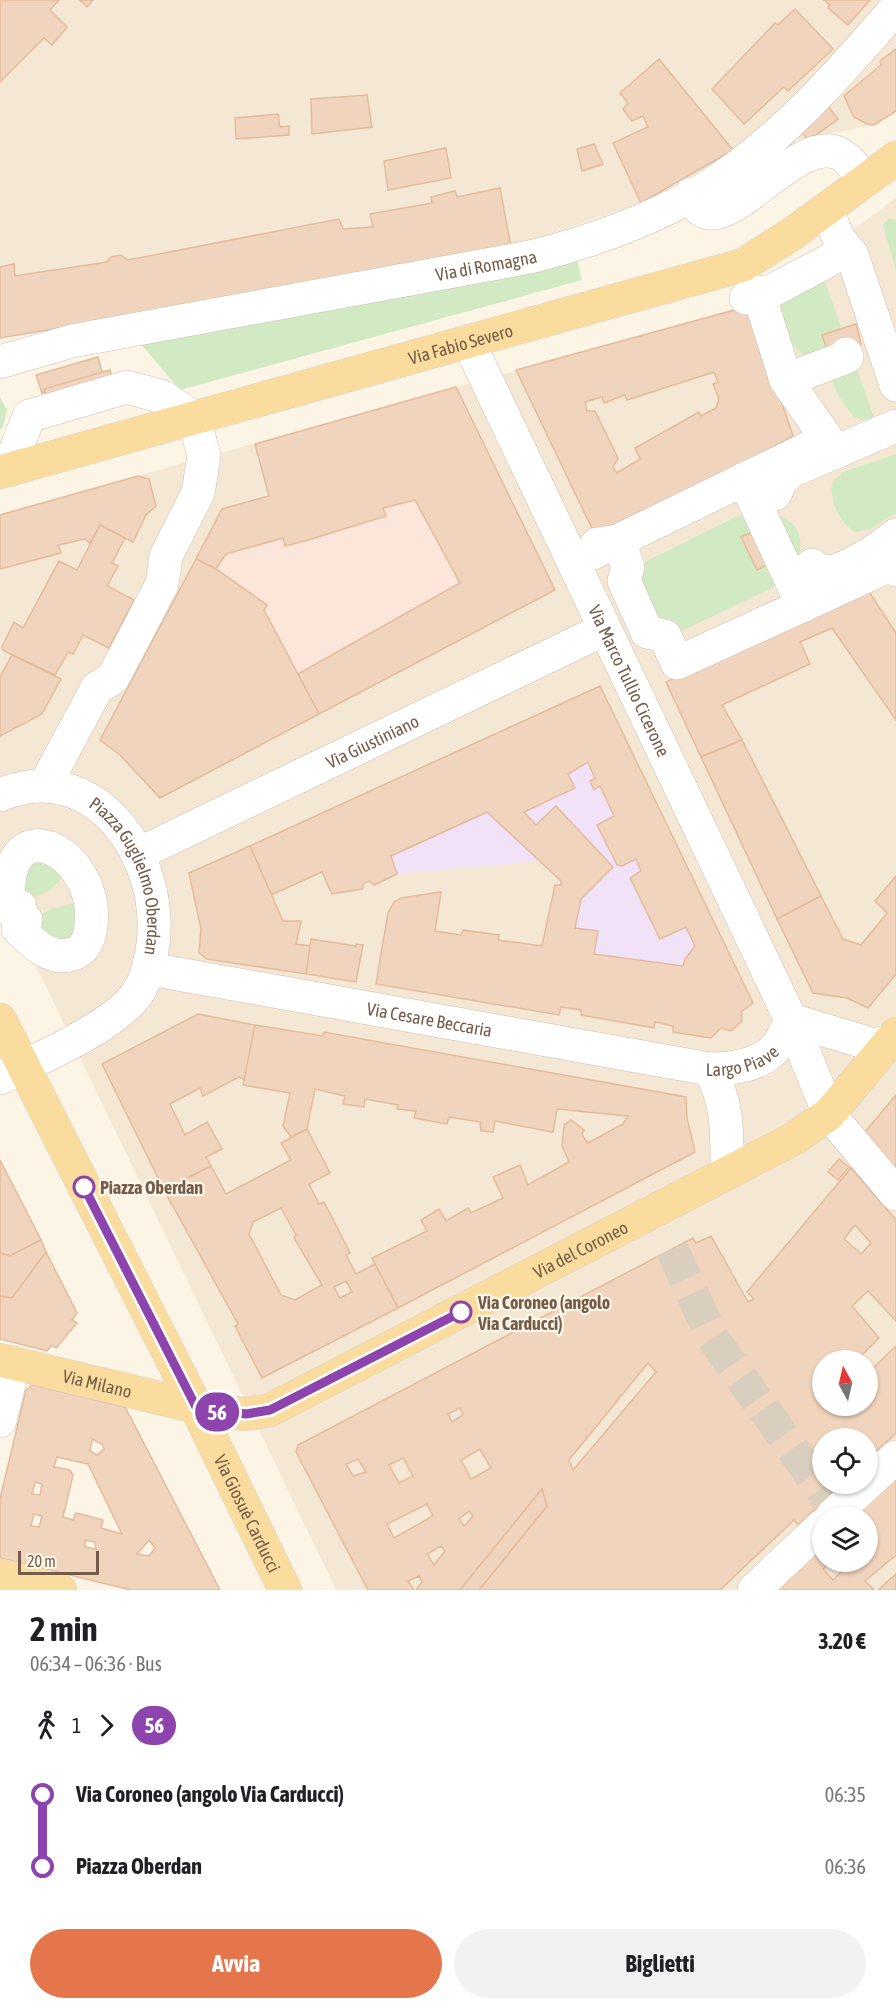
<!DOCTYPE html>
<html lang="it">
<meta charset="utf-8">
<style>
:root{--surface:#fff;--page:#f2f2f2;--text:#202124;--muted:#757577;--accent:#e5754b}
body{margin:0;font-family:"Asap Condensed",sans-serif;background:var(--page);color:var(--text);height:100vh;display:flex;flex-direction:column;font-size:22px;white-space:nowrap}
*{box-sizing:border-box;margin:0}
p{font-size:20px;color:var(--muted)}
.icon{flex:none;width:33px;height:33px;fill:none;stroke:currentColor;stroke-width:2;stroke-linecap:round;stroke-linejoin:round}
.map{position:relative;height:1590px;overflow:hidden}
.drawer{display:flex;flex-direction:column;background:var(--surface);flex:1}
.drawer>*{flex:none}
.badge{padding:0 12px;border-radius:20px;font-size:21px;line-height:39px}
.needle{width:39px;rotate:352deg}
.buttons{position:absolute;left:812px;top:1350px;display:grid;gap:12px}
.buttons a{display:grid;place-items:center;width:66px;height:66px;border-radius:50%;background:var(--surface);box-shadow:0 2px 4px #0004;font-size:30px}
.scale{position:absolute;left:18px;bottom:15px;width:81px;box-sizing:border-box;padding-left:6px;border:3px solid #755c4a;border-top:0;font-size:16px;line-height:21px;white-space:nowrap;color:#755c4a;-webkit-text-stroke:4px #fff8eb;paint-order:stroke}
.map>.badge{position:absolute;translate:-50% -50%;box-shadow:0 0 0 3px #fff}
.legs{display:flex;align-items:center;gap:9px;height:66px;padding:0 30px;font-size:20px}
.legs p{margin-inline-start:auto}
.headline{display:flex;align-items:center;justify-content:space-between;height:102px;padding:0 30px}
h1{font-size:33px;font-weight:700;line-height:45px}
.cta{display:flex;gap:12px;margin-top:auto;padding:12px 30px}
.cta a{flex:1;height:69px;border-radius:36px;background:var(--accent);color:#fff;font-size:24px;font-weight:700;line-height:69px;text-align:center}
.cta a+a{background:var(--page);color:var(--text)}
ul{padding:0 30px;list-style:none}
li{display:flex;align-items:center;gap:21px;height:72px;font-size:22px}
li i{display:grid;place-items:center;width:9px;height:100%;margin:0 8px;background:currentColor}
li i::after{content:'';width:15px;height:15px;margin:-8px;border:4px solid;border-radius:50%;background:var(--surface)}
li p{margin-inline-start:auto}
li:first-child i{background:linear-gradient(#0000 50%,currentColor 0)}
li:last-child i{background:linear-gradient(currentColor 50%,#0000 0)}
.map>svg:first-child{display:block}
.residential{fill:#f4e7d3;fill-rule:evenodd}
.commercial{fill:#fce5d9}
.education{fill:#f1e2f8}
.green{fill:#d1eac3}
.building{fill:#f1d4bd;stroke:#e4bc9d;stroke-width:1.5;fill-rule:evenodd}
.lines{fill:none;stroke-linecap:round;stroke-linejoin:round}
.minor-tunnel{stroke:#dacebe;stroke-width:33;stroke-dasharray:33 16;stroke-linecap:butt}
.minor-casing{stroke:#d0bfae;stroke-width:34}
.major-casing{stroke:#d8d1cc;stroke-width:34}
.minor{stroke:#fff;stroke-width:33}
.major{stroke:#fadd9e;stroke-width:33}
.line-1-casing{stroke:#fff;stroke-width:14}
.line-1{stroke:#8e44ad;stroke-width:9}
.stop-1-dot{fill:#fff;stroke:#8e44ad;stroke-width:3}
.labels{text-anchor:middle;dominant-baseline:central;stroke-width:4.5;stroke-linejoin:round;paint-order:stroke}
.street-label{font-size:18px;fill:#755c4a;stroke:#fff8eb}
.stop-label{font-size:18px;font-weight:bold;fill:#755c4a;stroke:#fff8eb;text-anchor:start}
</style>
<div class="map">
<svg width="896" height="1590" viewBox="0 0 896 1590">
<rect width="100%" height="100%" fill="#fcf4e5"/>
<g class="residential">
<path d="M0,0H896V111L874,125L733,152L641,203L511,247L0,338Z"/>
<path d="M896,198V1590H336L0,891V514L749,306ZM822,1360H867V1406H822ZM822,1438H867V1484H822ZM822,1516H867V1562H822Z"/>
</g>
<path class="commercial" d="M456,387L555,590L160,798L121,756L100,740L222,509L269,496L255,444Z"/>
<path class="education" d="M600,686L710,914L686,927L695,946L685,959L683,966L542,946L555,885H560L561,881L539,861L397,874L374,885L369,881L364,883L362,889L332,894L321,873L271,895L251,846Z"/>
<g class="green">
<path d="M888,219L896,220V271L883,225Z"/>
<path d="M577,260L582,280L180,390L139,342Z"/>
<path d="M822,273L841,327L856,324L823,335L829,355L808,358C786,343 783,325 776,300Z"/>
<path d="M853,359L874,417L863,420L853,416C844,403 834,393 832,375Z"/>
<path d="M0,397L7,410L3,427L0,430Z"/>
<path d="M896,454V513L870,529L855,532C840,523 829,500 832,483L843,472Z"/>
<path d="M740,515L747,516L777,560L778,582L772,588L686,629L679,631L661,624C652,605 631,580 647,561Z"/>
<path d="M770,515C795,515 809,540 795,561Z"/>
<path d="M25,856L68,873L47,892L19,903Z"/>
<path d="M82,901L84,916L66,946L27,922L51,909Z"/>
</g>
<g class="building">
<path d="M0,0H59L50,10L67,27L52,45L44,38L0,82Z"/>
<path d="M80,0H93L87,7Z"/>
<path d="M824,0H870L848,25L828,8L830,5Z"/>
<path d="M795,9L833,49L788,91L784,87L744,124L712,89L775,23L778,25Z"/>
<path d="M896,49V111L874,125L867,124L854,117L844,96L881,65L880,61Z"/>
<path d="M659,59L733,150L641,203L613,143L648,127L643,116L632,121L623,109L628,103L620,93Z"/>
<path d="M367,95L372,127L312,134L311,99Z"/>
<path d="M827,105L838,119L808,141L801,131Z"/>
<path d="M278,114L280,127L289,126V135L236,139L235,118Z"/>
<path d="M594,144L603,164L582,171L577,149Z"/>
<path d="M446,148L451,178L388,190L384,161Z"/>
<path d="M500,188L511,247L177,308L0,338V267L14,264L15,276L107,262L111,257L121,255L128,260L339,219L343,229L373,227L370,214L432,203L431,197L455,191L457,197Z"/>
<path d="M749,306L793,436L598,541L516,370ZM714,372L718,382L713,384L719,399L716,408L701,416L699,412L635,448L640,459L617,473L613,467L618,458L595,411H587L585,402L602,397L604,403L625,395L627,400Z"/>
<path d="M856,324L861,344L858,350L829,355L822,335Z"/>
<path d="M98,357L103,375L42,393L36,375Z"/>
<path d="M110,370L118,401L53,419L44,389Z"/>
<path d="M456,387L555,590L319,714L298,674L460,583L415,500L383,508L386,516L308,540L285,546L283,538L226,554L216,569L196,559L222,509L269,496L255,444Z"/>
<path d="M138,476L149,479L156,506L146,515L133,542L100,525L90,543L85,539L58,545L61,553L0,569V515Z"/>
<path d="M100,525L125,538L112,563L118,566L107,586L134,600L109,648L83,635L73,654L68,652L55,675L4,651L2,647L14,622L23,628L59,561L77,570Z"/>
<path d="M762,528L777,560L757,570L741,537Z"/>
<path d="M196,559L216,569L267,605L264,610L319,714L160,798L121,756L100,740Z"/>
<path d="M866,587L896,633V720L832,628L800,642L810,664L722,705L742,740L701,757L666,682Z"/>
<path d="M12,655L61,679L42,714L0,736V677Z"/>
<path d="M600,686L753,1003L741,1012L742,1021L731,1031L721,1028L711,1038L673,1032V1026L655,1022L654,1028L581,1015V1010L561,1007L559,1015L376,984L388,913L394,902L401,898L441,892L435,931L461,935L463,930L499,935L498,940L542,946L555,885H561V881L487,812L391,856L397,874L374,885L369,881L364,883L362,889L332,894L322,872L271,895L250,846ZM588,762L595,779L590,781L594,790L600,786L614,816L597,825L617,865L622,866L636,859L641,871L630,878L660,939L686,927L695,946L685,959L683,966L594,954L598,931L575,928L581,899L613,867L556,806L536,825L524,812L575,788L568,774Z"/>
<path d="M742,740L821,896L777,919L701,757Z"/>
<path d="M250,846L283,921H301L296,944L311,946L306,974L207,959L199,953L201,929L189,873Z"/>
<path d="M896,876V974L868,1008L847,998L813,993L777,919L821,896L843,939L861,945L887,913L875,901Z"/>
<path d="M311,939L356,946V944L363,945L356,982L306,974Z"/>
<path d="M198,1014L255,1025L245,1080L239,1077L203,1096L200,1088L170,1104L185,1135L207,1122L222,1149L206,1157L211,1166L164,1190L102,1064Z"/>
<path d="M255,1025L323,1036L324,1032L686,1097L687,1118L695,1152L398,1308L372,1258L427,1231L421,1220L439,1209L446,1221L468,1208L471,1213L503,1198L493,1177L520,1165L528,1185L569,1162L562,1146L564,1125L571,1120L584,1130L582,1135L588,1143L623,1124L628,1116L557,1109L553,1132L495,1121L493,1132L481,1131L480,1122L449,1117L447,1124L414,1118L416,1111L397,1109L398,1105L365,1099L364,1107L343,1104L345,1096L315,1089L307,1129L291,1137L283,1126L290,1093L243,1085Z"/>
<path d="M896,1095V1169L865,1132Z"/>
<path d="M307,1129L330,1173L309,1184L319,1204L324,1202L350,1253L346,1255L356,1274L375,1264L398,1308L262,1378L235,1326L238,1324L164,1190L211,1166L226,1194L291,1160L281,1143ZM281,1208L296,1235L294,1238L322,1285L295,1300L281,1295L249,1234L253,1222ZM346,1281L352,1292L340,1298L334,1287Z"/>
<path d="M839,1159L849,1167L838,1180L828,1172Z"/>
<path d="M0,1160L41,1240L10,1256L0,1253Z"/>
<path d="M851,1168L896,1220V1321L868,1291L852,1306L879,1338L857,1360H822V1406H867V1374L896,1346V1433L867,1460V1438H822V1484H842L798,1525L794,1520L720,1590H479L547,1506L542,1489L460,1590H416L422,1582L419,1576L408,1581L414,1590H368L296,1452L298,1445L693,1238L696,1243L711,1236L748,1302L754,1299L747,1292ZM855,1225L871,1243L861,1254L844,1239ZM648,1363L656,1372L573,1470L569,1460ZM460,1408L463,1415L452,1422L448,1414ZM480,1449L491,1468L471,1479L461,1460ZM403,1458L413,1476L399,1483L389,1465ZM358,1459L366,1472L353,1476L346,1464ZM427,1504L433,1516L394,1538L387,1524ZM469,1511L473,1516L464,1526L459,1519ZM441,1546L445,1551L434,1565L427,1554Z"/>
<path d="M41,1240L46,1252L12,1298L0,1297V1253L10,1256Z"/>
<path d="M46,1252L77,1313L72,1320L77,1323L56,1348L52,1345L47,1351L0,1339V1296L12,1298Z"/>
<path d="M33,1385L125,1407L220,1590H131L0,1558V1499L26,1390ZM92,1439L102,1444L104,1449L97,1455L90,1451ZM57,1457L88,1464L122,1534L101,1528L103,1520L76,1513L73,1520L63,1517L73,1475L70,1470L54,1467ZM35,1482L42,1484L40,1495L32,1494ZM34,1514L42,1516L39,1527L31,1526ZM85,1540L95,1542L96,1549L85,1547ZM149,1540L155,1548L149,1556L137,1554Z"/>
<path d="M896,1479V1555L865,1581L874,1590H777L822,1547V1562H831L823,1569L833,1580L841,1572L835,1562H867V1516H855Z"/>
<path d="M542,1489L547,1506L479,1590H460Z"/>
<path d="M896,1574V1590H878Z"/>
</g>
<g class="lines">
<g class="minor-tunnel">
<path d="M672,1249L712,1337L757,1400"/>
<path d="M764,1409L827,1498"/>
</g>
<defs>
<g id="minor">
<path d="M691,194C695,201 697,209 705,212C736,225 800,133 840,154C851,160 857,171 864,181"/>
<path d="M826,209L839,239L852,255L896,385"/>
<path d="M746,298L760,297L828,261"/>
<path id="s1" d="M468,341L791,1020L829,1114L896,1194"/>
<path id="s2" d="M0,362L72,341L530,257C602,239 682,209 742,163C800,119 848,63 896,8"/>
<path d="M786,380L847,357L846,354"/>
<path d="M8,470L29,416L127,387L163,397L194,418L204,456L198,493L166,556L162,584L113,678L97,688L45,785"/>
<path d="M744,479L803,606"/>
<path d="M775,494L782,479L794,470L896,426"/>
<path d="M597,544L619,541L628,567L624,581L647,632L665,636L677,663L893,564L896,570"/>
<path d="M873,552L896,535"/>
<path d="M593,553L827,439L786,380L758,292"/>
<path d="M812,565C829,580 847,566 864,557"/>
<path id="s3" d="M0,795C95,755 164,858 153,944C150,964 146,984 133,999C106,1030 38,1059 0,1078"/>
<path id="s4" d="M138,854L605,629"/>
<path d="M20,906L9,909C0,798 100,852 91,925C90,938 85,950 73,954C50,962 33,943 18,929L26,920"/>
<path id="s5" d="M150,969L709,1069C733,1069 762,1066 778,1045C783,1038 787,1028 791,1020"/>
<path d="M791,1020L874,1045L891,1041"/>
<path d="M709,1069C729,1102 727,1136 727,1173"/>
<path d="M0,1421L14,1363"/>
<path d="M832,1516L896,1457"/>
<path d="M754,1590L822,1526"/>
</g>
<g id="major">
<path id="s6" d="M0,472L743,265L792,234L896,158"/>
<path id="s7" d="M0,1020L196,1407L285,1590"/>
<path id="s8" d="M0,1360L218,1412L246,1414L270,1410L795,1138L829,1114L896,1034"/>
<path d="M0,1575L60,1590"/>
</g>
</defs>
<use href="#minor" class="minor-casing"/>
<use href="#major" class="major-casing"/>
<use href="#minor" class="minor"/>
<use href="#major" class="major"/>
</g>
<g class="lines">
<defs>
<path id="line-1" d="M84,1187L196,1407L246,1414L270,1410L461,1312"/>
</defs>
<use href="#line-1" class="line-1-casing"/>
<use href="#line-1" class="line-1"/>
</g>
<g class="stop-1-dot">
<circle cx="84" cy="1187" r="10"/>
<circle cx="461" cy="1312" r="10"/>
</g>
<g class="labels">
<g class="street-label">
<text stroke="none"><textPath href="#s2" startOffset="496">Via di Romagna</textPath></text>
<text stroke="none"><textPath href="#s6" startOffset="478">Via Fabio Severo</textPath></text>
<text stroke="none"><textPath href="#s1" startOffset="376">Via Marco Tullio Cicerone</textPath></text>
<text stroke="none"><textPath href="#s4" startOffset="260">Via Giustiniano</textPath></text>
<text stroke="none"><textPath href="#s3" startOffset="183">Piazza Guglielmo Oberdan</textPath></text>
<text stroke="none"><textPath href="#s5" startOffset="284">Via Cesare Beccaria</textPath></text>
<text stroke="none"><textPath href="#s5" startOffset="602">Largo Piave</textPath></text>
<text stroke="none"><textPath href="#s8" startOffset="626">Via del Coroneo</textPath></text>
<text stroke="none"><textPath href="#s8" startOffset="100">Via Milano</textPath></text>
<text stroke="none"><textPath href="#s7" startOffset="552">Via Giosuè Carducci</textPath></text>
</g>
<g class="stop-label">
<text x="100" y="1187">Piazza Oberdan</text>
<text x="478" y="1302">Via Coroneo (angolo<tspan x="478" dy="21">Via Carducci)</tspan></text>
</g>
</g>
</svg>
<div class="buttons">
<a><svg class="needle" viewBox="-14 -14 28 28"><path d="M0-13l5 13h-10z" fill="#e53935"/><path d="M0 13l5-13h-10z" fill="#757577"/></svg></a>
<a><svg class="icon" aria-label="locate" viewBox="0 0 24 24"><circle cx="12" cy="12" r="6"/><path d="M12 2v4M12 18v4M2 12h4M18 12h4"/></svg></a>
<a><svg class="icon" aria-label="layers" viewBox="0 0 24 24"><path d="M12 4l9 5-9 5-9-5zM3 14l9 5 9-5"/></svg></a>
</div>
<div class="scale">20 m</div>
<b class="badge" style="left:217px;top:1412px;background:#8e44ad;color:#fff">56</b>
</div>
<section class="drawer">
<div class="headline"><div><h1>2 min</h1><p>06:34 – 06:36 · Bus</p></div><b>3.20 €</b></div>
<div class="legs"><svg class="icon" aria-label="walk" viewBox="0 0 24 24"><circle cx="13" cy="4" r="2"/><path d="M13 8l-2 6 4 7M11 14l-3 7M7 12l3-4h3l4 4"/></svg>1<svg class="icon" aria-label="forward" viewBox="0 0 24 24"><path d="M9 5l7 7-7 7"/></svg><b class="badge" style="background:#8e44ad;color:#fff">56</b></div>
<ul>
<li><i style="color:#8e44ad"></i><b>Via Coroneo (angolo Via Carducci)</b><p>06:35</p></li>
<li><i style="color:#8e44ad"></i><b>Piazza Oberdan</b><p>06:36</p></li>
</ul>
<div class="cta"><a>Avvia</a><a>Biglietti</a></div>
</section>
